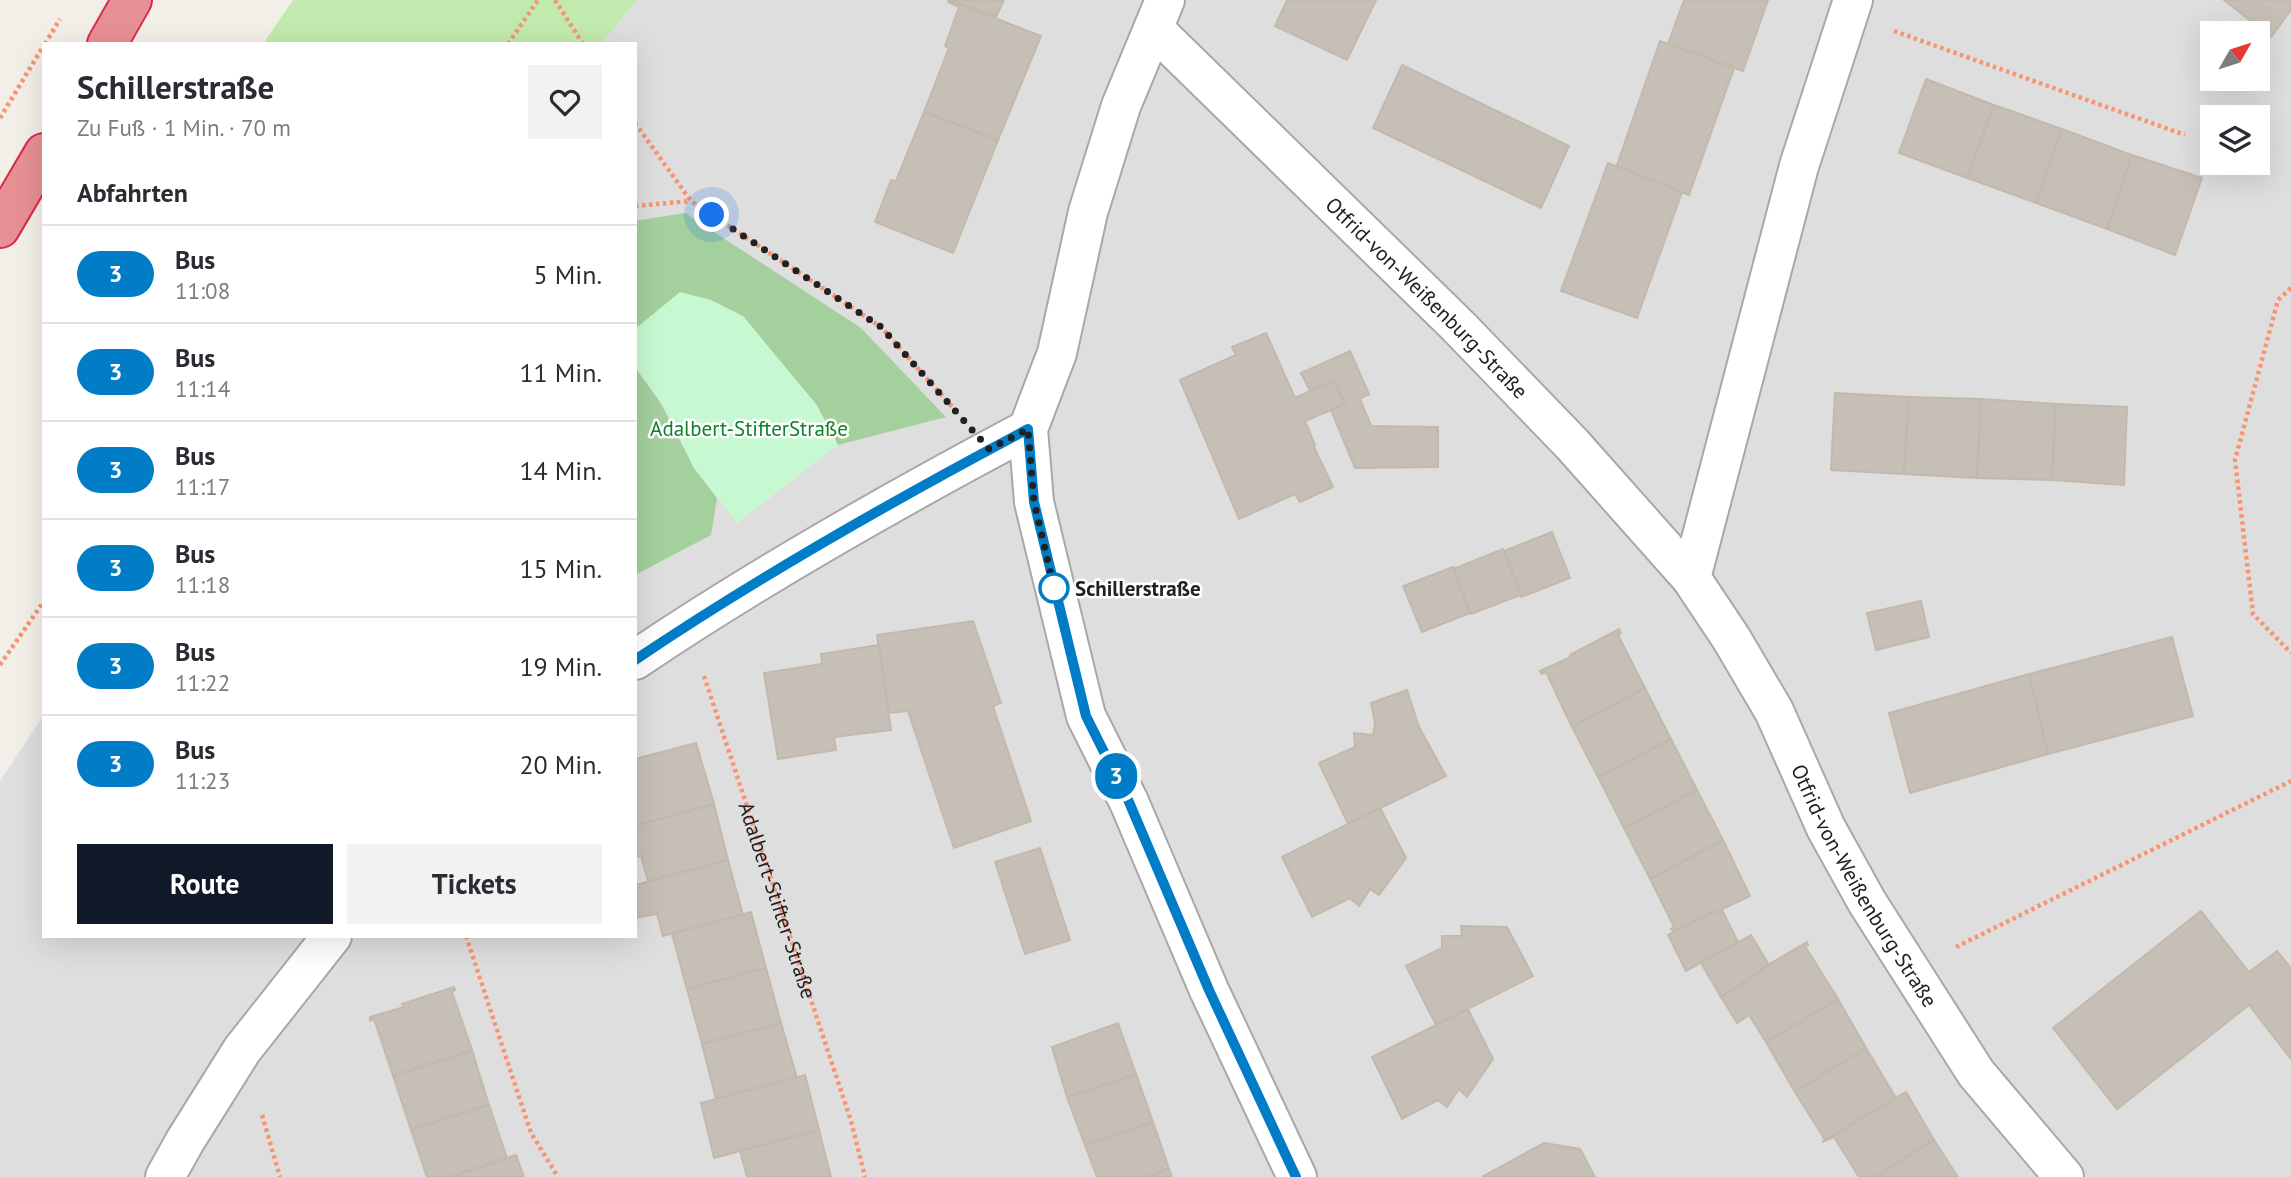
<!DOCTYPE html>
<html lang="de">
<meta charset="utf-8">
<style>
:root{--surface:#fff;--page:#f2f2f3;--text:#2b2b33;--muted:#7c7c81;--line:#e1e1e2;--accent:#111827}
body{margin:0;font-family:"PT Sans",sans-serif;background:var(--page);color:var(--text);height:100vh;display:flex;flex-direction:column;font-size:26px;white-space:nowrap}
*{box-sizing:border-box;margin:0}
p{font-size:23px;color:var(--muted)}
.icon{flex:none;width:38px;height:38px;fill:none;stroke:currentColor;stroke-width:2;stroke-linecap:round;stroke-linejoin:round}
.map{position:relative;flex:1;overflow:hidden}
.details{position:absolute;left:42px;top:42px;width:595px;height:896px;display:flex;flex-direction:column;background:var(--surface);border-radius:0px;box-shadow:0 7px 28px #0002}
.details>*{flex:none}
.badge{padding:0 14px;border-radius:23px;font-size:24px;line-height:46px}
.needle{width:46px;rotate:51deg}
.tools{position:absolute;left:2200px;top:21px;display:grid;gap:14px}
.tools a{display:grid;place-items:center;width:70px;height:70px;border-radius:0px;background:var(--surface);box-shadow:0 7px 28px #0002;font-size:35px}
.you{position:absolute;width:35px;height:35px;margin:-18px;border:5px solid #fff;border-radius:50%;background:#1a73e8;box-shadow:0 0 0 10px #1a73e833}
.map>.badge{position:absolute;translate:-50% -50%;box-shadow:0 0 0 4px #fff}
h2{padding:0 35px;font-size:26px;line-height:63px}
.round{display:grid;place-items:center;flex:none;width:74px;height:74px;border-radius:0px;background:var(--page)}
.overview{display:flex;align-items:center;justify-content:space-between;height:119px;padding:0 35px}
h1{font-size:33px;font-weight:600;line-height:52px}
.button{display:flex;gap:14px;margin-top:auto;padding:14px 35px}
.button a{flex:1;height:80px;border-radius:0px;background:var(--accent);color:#fff;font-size:28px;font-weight:600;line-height:80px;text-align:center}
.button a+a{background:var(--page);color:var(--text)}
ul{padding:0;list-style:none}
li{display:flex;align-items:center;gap:21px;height:98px;padding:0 35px;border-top:2px solid var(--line)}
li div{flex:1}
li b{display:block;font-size:26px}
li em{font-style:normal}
li .badge{min-width:77px;font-weight:700;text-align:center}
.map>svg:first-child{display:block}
.residential{fill:#dfdede;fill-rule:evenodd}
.grass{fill:#c2eaae}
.forest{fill:#a4d09d}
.park{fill:#c6f9d2}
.building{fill:#c6bfb7;stroke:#c3b9aa;stroke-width:2}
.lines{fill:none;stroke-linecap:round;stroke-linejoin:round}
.minor-casing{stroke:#a8a8a8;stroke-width:42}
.highway-casing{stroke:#da294a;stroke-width:42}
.path{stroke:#f99470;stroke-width:4.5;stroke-dasharray:3.5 3.5;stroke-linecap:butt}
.minor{stroke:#fff;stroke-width:38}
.highway{stroke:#e79093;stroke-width:38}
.line-casing{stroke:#fff;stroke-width:16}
.line{stroke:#007dc6;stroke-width:10}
.walk{stroke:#212121;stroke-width:7;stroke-dasharray:0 12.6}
.stop-dot{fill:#fff;stroke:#007dc6;stroke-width:3.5}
.labels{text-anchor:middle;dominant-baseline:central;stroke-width:5;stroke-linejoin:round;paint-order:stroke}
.street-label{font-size:21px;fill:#212121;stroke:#fff}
.park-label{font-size:21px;fill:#0d8129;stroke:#fff}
.stop-label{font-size:21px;font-weight:bold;fill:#212121;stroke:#fff;text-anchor:start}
</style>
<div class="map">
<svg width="2291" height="1177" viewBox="0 0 2291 1177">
<rect width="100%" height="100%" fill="#f1efe7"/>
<path class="residential" d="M637,0H2291V1177H0V781L44,715V936H635V44H601ZM2212,33H2258V79H2212ZM2212,117H2258V163H2212Z"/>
<path class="grass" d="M293,0H637L601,44H263Z"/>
<g class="forest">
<path d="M685,213L861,328L946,417L838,445L816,404L635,329V221Z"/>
<path d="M635,367L660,402L694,468L717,498L711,535L635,575Z"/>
</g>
<path class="park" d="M680,292L711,300L743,316L816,404L838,445L737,523L694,468L665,408L635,367V329Z"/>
<g class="building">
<path d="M949,0H1004L996,17Z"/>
<path d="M949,0L1041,36L998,140L924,112L949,48L945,46L959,7L948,2Z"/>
<path d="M1287,0H1376L1347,60L1275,26Z"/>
<path d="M1684,0H1768L1743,71L1668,44Z"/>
<path d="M2224,0H2291V10L2271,37Z"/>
<path d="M1660,41L1734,68L1689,195L1616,168Z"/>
<path d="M1402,65L1569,146L1541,208L1373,128Z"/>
<path d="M1926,79L1994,105L1967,178L1899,153Z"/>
<path d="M1994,105L2062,129L2036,203L1967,178Z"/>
<path d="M924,112L998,140L953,253L875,222L891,180L896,181Z"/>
<path d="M2062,129L2132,155L2107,229L2036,203Z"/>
<path d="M2132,155L2202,178L2175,255L2107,229Z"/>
<path d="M1608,163L1682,192L1637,318L1561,291Z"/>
<path d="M1266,333L1295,398L1334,380L1345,404L1305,421L1315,445H1313L1333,487L1300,502L1295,494L1239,519L1180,380L1236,355L1232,347Z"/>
<path d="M1350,351L1369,394L1360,399L1371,426L1438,427V467L1355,468L1331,410L1345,404L1334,380L1310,391L1301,373Z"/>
<path d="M1835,393L1909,397L1904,474L1831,470Z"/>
<path d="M1909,397L1981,399L1977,478L1904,474Z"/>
<path d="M1981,399L2056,404L2052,480L1977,478Z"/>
<path d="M2056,404L2127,407L2124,485L2052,480Z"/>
<path d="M1552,532L1570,578L1521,597L1504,551Z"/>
<path d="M1503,549L1521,595L1471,614L1453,569Z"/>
<path d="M1453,567L1470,613L1422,632L1403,586Z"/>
<path d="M1921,601L1929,637L1876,650L1867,613Z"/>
<path d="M973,621L1001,703L993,706L1031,821L954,848L908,711L888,713L877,635Z"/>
<path d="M1619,629L1621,633L1618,635L1645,688L1572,727L1546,672L1542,674L1540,671L1571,657L1570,655Z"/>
<path d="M2172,637L2193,716L2048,754L2029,674Z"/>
<path d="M879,645L891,730L834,737L836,750L778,759L764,673L822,664L821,654Z"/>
<path d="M2029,674L2048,754L1910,793L1889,713Z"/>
<path d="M1645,688L1671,739L1598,777L1572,727Z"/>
<path d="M1407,690L1419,727L1446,776L1348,824L1319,763L1355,747L1354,733L1373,735L1375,723L1371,703Z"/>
<path d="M1671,739L1697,790L1624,828L1598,777Z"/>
<path d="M696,743L714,804L635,826V759Z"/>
<path d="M1697,790L1723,840L1650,879L1624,828Z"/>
<path d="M714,804L728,860L648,881L641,856L635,857V826Z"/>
<path d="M1380,808L1406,858L1379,895L1370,889L1359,906L1350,898L1312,917L1282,857Z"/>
<path d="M1723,840L1750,896L1674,932L1671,929L1674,927L1650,879Z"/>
<path d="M1040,848L1070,940L1025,954L995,862Z"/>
<path d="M728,860L743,915L663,936L657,914L635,918V885Z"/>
<path d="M1722,910L1738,942L1686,971L1668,935L1712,913Z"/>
<path d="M2201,911L2249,972L2277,951L2291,968V1059L2249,1005L2117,1109L2053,1028Z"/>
<path d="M751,912L766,968L687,989L672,934Z"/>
<path d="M1461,926L1507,927L1533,976L1436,1025L1406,966L1442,948V936H1462Z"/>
<path d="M1751,935L1769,965L1721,997L1701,963Z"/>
<path d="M1807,942L1808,945L1805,946L1838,999L1766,1042L1749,1015L1737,1023L1721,997L1762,971L1761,969Z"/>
<path d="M766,968L781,1023L702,1044L687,989Z"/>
<path d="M454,987L455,990L452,992L472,1050L393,1076L374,1019L370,1021V1017L404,1007L402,1004Z"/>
<path d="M1838,999L1866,1048L1795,1092L1766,1042Z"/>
<path d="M1468,1009L1493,1059L1467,1097L1459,1089L1447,1107L1438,1100L1402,1119L1372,1057Z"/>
<path d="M781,1023L797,1078L716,1099L702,1044Z"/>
<path d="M1118,1023L1136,1074L1067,1097L1052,1047Z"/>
<path d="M1866,1048L1896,1098L1825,1140L1795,1092Z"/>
<path d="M472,1050L489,1105L411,1130L393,1076Z"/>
<path d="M1136,1074L1153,1122L1085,1145L1067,1097Z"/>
<path d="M805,1075L819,1130L714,1158L701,1103Z"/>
<path d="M1906,1092L1934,1140L1875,1177H1859L1834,1137L1822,1142Z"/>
<path d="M489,1105L507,1158L450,1177H427L411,1130Z"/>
<path d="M1153,1122L1169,1169L1146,1177H1097L1085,1145Z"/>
<path d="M819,1130L831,1177H747L740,1151Z"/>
<path d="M1934,1140L1958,1177H1875Z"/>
<path d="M1544,1143L1580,1149L1595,1177H1482Z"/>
<path d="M516,1155L524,1177H450Z"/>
<path d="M1169,1169L1172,1177H1146Z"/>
</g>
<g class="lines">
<defs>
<g id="minor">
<path d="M1165,0L1121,106L1088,212L1057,353L1028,429L1034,502L1086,716L1129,802L1209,990L1297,1177"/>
<path id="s2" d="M1154,29L1458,326L1572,444L1691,578L1731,638L1774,711L1826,828L1867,902L1976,1073L2064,1177"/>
<path d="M1691,578L1799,166L1853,0"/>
<path d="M635,660C761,575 894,500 1028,429"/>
<path d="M165,1177L185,1141L242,1050L332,936"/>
</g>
<g id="highway">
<path d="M107,44L132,0"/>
<path d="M0,228L44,153"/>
</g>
</defs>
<use href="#minor" class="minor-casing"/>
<use href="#highway" class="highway-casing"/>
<g class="path">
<path d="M555,0L583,44"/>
<path d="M1894,31L2185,135"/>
<path d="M45,44L60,19"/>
<path d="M508,44L538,0"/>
<path d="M0,118L44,45"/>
<path d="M635,123L691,201L881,327L956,411"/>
<path d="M635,206L690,201"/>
<path d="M2291,288L2278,300L2235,460L2253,614L2291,653"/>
<path d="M0,665L44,601"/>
<path id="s1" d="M704,676L851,1121L865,1177"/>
<path d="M466,936L531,1133L558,1177"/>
<path d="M1956,947L2291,781"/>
<path d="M262,1115L280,1177"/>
</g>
<use href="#minor" class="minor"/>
<use href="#highway" class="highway"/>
</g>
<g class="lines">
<defs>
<path id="line" d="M635,660C761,575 894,500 1028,429L1034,502L1086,716L1129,802L1209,990L1296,1177"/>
</defs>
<use href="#line" class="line-casing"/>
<use href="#line" class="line"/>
<path class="walk" d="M712,215L881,327L989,449L1028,429L1034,502L1054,588"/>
</g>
<circle class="stop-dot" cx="1054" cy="588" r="14"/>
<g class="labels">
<g class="street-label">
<text stroke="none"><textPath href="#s2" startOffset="383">Otfrid-von-Weißenburg-Straße</textPath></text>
<text stroke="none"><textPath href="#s2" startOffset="1122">Otfrid-von-Weißenburg-Straße</textPath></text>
<text stroke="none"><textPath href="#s1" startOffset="236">Adalbert-Stifter-Straße</textPath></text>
</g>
<g class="park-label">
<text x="749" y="428">Adalbert-StifterStraße</text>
</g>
<g class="stop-label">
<text x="1075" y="588">Schillerstraße</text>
</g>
</g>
</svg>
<div class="tools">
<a><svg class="needle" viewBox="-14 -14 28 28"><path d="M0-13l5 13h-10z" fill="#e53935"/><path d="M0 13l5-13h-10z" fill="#7c7c81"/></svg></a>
<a><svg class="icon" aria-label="layers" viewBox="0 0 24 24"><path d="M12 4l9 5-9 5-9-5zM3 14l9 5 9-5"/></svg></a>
</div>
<div class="you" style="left:712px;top:215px"></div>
<b class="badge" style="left:1116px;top:776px;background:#007dc6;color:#fff">3</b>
<section class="details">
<div class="overview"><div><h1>Schillerstraße</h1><p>Zu Fuß · 1 Min. · 70 m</p></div><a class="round"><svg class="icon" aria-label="heart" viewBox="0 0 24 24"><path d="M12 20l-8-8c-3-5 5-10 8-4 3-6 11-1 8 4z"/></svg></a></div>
<h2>Abfahrten</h2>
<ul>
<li><span class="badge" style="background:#007dc6;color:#fff">3</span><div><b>Bus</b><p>11:08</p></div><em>5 Min.</em></li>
<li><span class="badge" style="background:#007dc6;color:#fff">3</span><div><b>Bus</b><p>11:14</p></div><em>11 Min.</em></li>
<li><span class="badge" style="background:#007dc6;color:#fff">3</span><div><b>Bus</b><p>11:17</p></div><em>14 Min.</em></li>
<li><span class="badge" style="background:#007dc6;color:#fff">3</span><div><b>Bus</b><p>11:18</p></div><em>15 Min.</em></li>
<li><span class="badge" style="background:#007dc6;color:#fff">3</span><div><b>Bus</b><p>11:22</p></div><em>19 Min.</em></li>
<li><span class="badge" style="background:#007dc6;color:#fff">3</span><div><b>Bus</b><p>11:23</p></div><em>20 Min.</em></li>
</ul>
<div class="button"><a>Route</a><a>Tickets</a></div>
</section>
</div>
